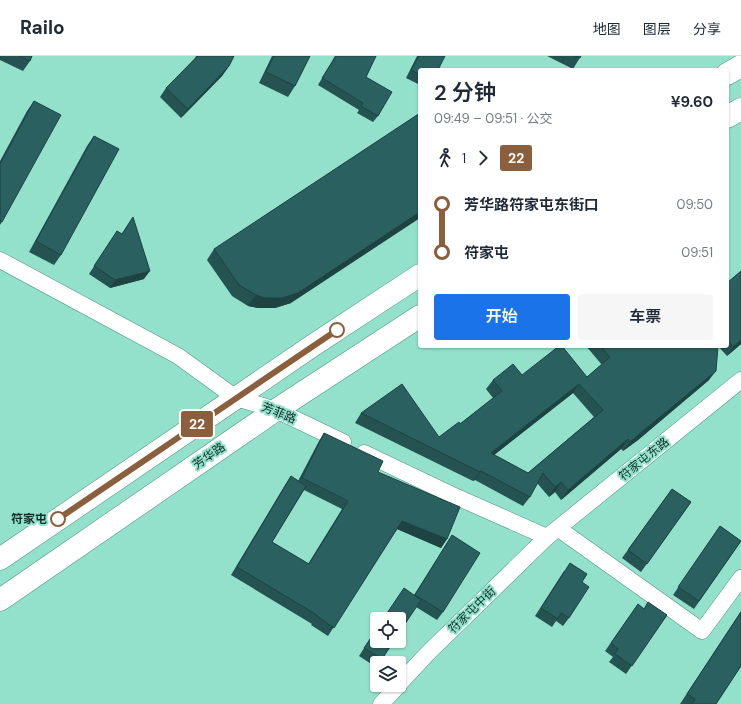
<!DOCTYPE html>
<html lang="zh">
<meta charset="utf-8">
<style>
:root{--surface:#fff;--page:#f6f6f7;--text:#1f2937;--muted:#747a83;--line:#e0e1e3;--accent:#1a73e8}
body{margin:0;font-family:"DM Sans","Noto Sans SC",sans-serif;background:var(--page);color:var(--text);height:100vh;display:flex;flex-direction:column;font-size:15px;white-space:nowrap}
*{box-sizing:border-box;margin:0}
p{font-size:13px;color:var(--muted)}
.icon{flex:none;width:22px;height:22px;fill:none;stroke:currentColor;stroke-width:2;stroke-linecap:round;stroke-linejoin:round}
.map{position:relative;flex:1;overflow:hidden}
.drawer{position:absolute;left:418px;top:12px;width:311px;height:280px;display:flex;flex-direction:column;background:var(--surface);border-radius:4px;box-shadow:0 1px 3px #0004}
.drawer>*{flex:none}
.badge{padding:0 8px;border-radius:3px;font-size:14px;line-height:26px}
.controls{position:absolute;left:370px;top:556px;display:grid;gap:8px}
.controls a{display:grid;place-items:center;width:36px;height:36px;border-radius:4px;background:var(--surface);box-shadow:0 1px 3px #0004;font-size:20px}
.map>.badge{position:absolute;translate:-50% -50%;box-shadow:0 0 0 2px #fff}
.legs{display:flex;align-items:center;gap:6px;height:44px;padding:0 16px;font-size:13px}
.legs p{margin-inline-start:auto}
.head{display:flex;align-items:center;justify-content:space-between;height:68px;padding:0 16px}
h1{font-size:22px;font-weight:600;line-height:30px}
.action{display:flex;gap:8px;margin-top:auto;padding:8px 16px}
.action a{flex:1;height:46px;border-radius:4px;background:var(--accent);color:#fff;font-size:16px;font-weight:600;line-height:46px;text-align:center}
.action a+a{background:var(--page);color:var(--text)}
ul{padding:0 16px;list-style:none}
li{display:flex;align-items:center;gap:14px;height:48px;font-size:15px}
li i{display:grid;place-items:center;width:6px;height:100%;margin:0 5px;background:currentColor}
li i::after{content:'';width:10px;height:10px;margin:-5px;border:3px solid;border-radius:50%;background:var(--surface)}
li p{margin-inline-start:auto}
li:first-child i{background:linear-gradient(#0000 50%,currentColor 0)}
li:last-child i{background:linear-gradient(currentColor 50%,#0000 0)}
header{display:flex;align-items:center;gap:24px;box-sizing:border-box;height:56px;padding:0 20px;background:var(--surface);border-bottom:1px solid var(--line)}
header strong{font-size:19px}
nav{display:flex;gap:22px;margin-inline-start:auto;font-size:14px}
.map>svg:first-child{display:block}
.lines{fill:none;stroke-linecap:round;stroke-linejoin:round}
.street-casing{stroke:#4b9783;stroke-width:17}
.secondary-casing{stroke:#4b9783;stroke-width:23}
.street{stroke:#fff;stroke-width:16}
.secondary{stroke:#fff;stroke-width:22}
.wall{fill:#245352;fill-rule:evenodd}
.shaded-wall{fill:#1d4342}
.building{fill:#2a605f;stroke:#1d4342;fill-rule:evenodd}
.line-1-casing{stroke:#fff;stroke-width:9}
.line-1{stroke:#8b5e3c;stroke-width:6}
.stop-1-dot{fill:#fff;stroke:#8b5e3c;stroke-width:2}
.labels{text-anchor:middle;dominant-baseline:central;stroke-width:4;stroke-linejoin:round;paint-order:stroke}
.street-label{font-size:12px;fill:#0e2f27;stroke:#94e1cb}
.stop-label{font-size:12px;font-weight:bold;fill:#0e2f27;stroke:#94e1cb;text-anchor:end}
</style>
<header>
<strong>Railo</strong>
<nav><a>地图</a><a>图层</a><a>分享</a></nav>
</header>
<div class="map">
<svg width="741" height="648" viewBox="0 0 741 648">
<rect width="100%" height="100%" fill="#94e1cb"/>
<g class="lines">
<defs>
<g id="street">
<path d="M0,204L178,300L236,342L276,354L343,386"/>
<path d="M364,397L450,438L547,481"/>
<path d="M559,473L702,575L741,522"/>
<path d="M399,628L428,597L547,481L741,324"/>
<path d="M381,648L399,629"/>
</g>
<g id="secondary">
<path d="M727,18L741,10"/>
<path d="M727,61L741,53"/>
<path d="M0,503L312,290L420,219"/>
<path d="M0,544L276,354L420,260"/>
</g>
</defs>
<use href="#street" class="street-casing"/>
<use href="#secondary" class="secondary-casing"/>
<use href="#street" class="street"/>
<use href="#secondary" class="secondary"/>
</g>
<g class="wall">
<path d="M0,0H32L30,5L23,15L0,4Z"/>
<path d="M196,0H234L229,10L222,20L181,62L160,41L166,32L195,2Z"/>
<path d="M272,0H310L295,30L288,41L259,27Z"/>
<path d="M335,0H376L366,21L378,60L373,66L357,57L359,54L318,29Z"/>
<path d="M417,0H445L420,14V29L406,22Z"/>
<path d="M547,0H581L573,13Z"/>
<path d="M34,45L2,166L0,169V105L27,55Z"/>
<path d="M94,80L61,199L54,209L29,196L87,90Z"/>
<path d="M133,161L144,223L110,232L89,218L117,175L122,178Z"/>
<path d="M214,193L291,247L275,252H258L248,250L232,240L207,204Z"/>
<path d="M741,215V288L727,300L718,290H727V227Z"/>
<path d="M586,290H718L709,324L638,384L623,395L621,393L561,444L555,436L549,441L537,427L530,441L523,450L475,424L473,425L355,367L361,357L439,381L460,368L493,342L486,333L493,324L522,319L587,321L602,309ZM573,337L594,361L528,417L494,399Z"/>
<path d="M324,377L378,416L447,483L441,492L397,473L328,580L311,569L312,568L231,519L285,429L291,420L298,425L319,385ZM304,434L342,453L308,508L272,486Z"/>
<path d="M672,433L691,446L641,516L622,502Z"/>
<path d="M720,470L741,485L694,553L673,539Z"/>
<path d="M452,479L443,556L437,564L416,551L414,539Z"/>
<path d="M564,515L582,526L569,562L563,570L556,565L552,571L535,560Z"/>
<path d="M638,548L644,553L667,559L626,618L609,606L613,601L605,595Z"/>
<path d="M741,555V610L716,648H680Z"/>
<path d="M377,572L394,585L379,607H377V610L376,611L359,600Z"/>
</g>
<g class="shaded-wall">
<path d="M229,10L222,20L181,62L188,53Z"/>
<path d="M420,156V162L291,247L275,252H258L248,250L256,239Z"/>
<path d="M150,215L144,223L110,232L115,224Z"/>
<path d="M741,284V288L727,300L733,291Z"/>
<path d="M716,315L709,324L638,384L623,395L630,386Z"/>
<path d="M579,328L573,337L484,407L491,397Z"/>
<path d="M628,383L621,393L561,444L568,434Z"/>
<path d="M481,415L475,424L473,425L480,416Z"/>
<path d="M561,426L555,436L549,441L555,431Z"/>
<path d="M402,465L447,483L441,492L397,473Z"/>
</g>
<g class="building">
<path d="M19,0H32L30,5Z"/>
<path d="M198,0H234L229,10L188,53L166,32Z"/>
<path d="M274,0H310L295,30L266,16Z"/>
<path d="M336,0H376L366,21L392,36L378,60L361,50L363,47L322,22Z"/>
<path d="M419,0H445L438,14H420V19L411,14Z"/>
<path d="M575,0H581L580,2Z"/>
<path d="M34,45L61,59L2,166L0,164V108Z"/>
<path d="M420,57V156L298,237L282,242H265L256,239L239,229L214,193Z"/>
<path d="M94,80L119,93L61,199L36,185Z"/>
<path d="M133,161L150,215L115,224L94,210L117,175L122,178Z"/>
<path d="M741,215V284L733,291L727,283V227Z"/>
<path d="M559,290H562L587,321L610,301L600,290H718L716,315L644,374L630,386L628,383L568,434L561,426L555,431L543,417L530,441L481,415L480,416L361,357L402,328L439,381L459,366L460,368L502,335L493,324L513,308L522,319ZM579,328L603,354L528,417L491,397Z"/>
<path d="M324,377L383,405L378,416L460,451L447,483L402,465L334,572L317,560V559L237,511L291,420L306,430L272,486L309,508L348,445L302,422Z"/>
<path d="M672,433L691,446L647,508L628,494Z"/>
<path d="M720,470L741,485L699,545L678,531Z"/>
<path d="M452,479L480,497L443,556L415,539Z"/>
<path d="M570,507L587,518L582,526L589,531L569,562L561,557L558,563L541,552Z"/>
<path d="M404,532L421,544L399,577V563H383Z"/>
<path d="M648,546L667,559L632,610L615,598L618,593L611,587L638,548L644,553Z"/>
<path d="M741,556V610L716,648H692L695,643L687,638Z"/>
<path d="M377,573V585H394L382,603L364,592Z"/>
</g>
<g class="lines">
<defs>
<path id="line-1" d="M58,463L337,274"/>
</defs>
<use href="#line-1" class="line-1-casing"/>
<use href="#line-1" class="line-1"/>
</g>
<g class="stop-1-dot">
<circle cx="337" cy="274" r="7"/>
<circle cx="58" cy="463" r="7"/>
</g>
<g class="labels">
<g class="street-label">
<text transform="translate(279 357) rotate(22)">芳菲路</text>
<text transform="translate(209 400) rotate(-35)">芳华路</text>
<text transform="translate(644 403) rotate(-39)">符家屯东路</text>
<text transform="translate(472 554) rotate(-44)">符家屯中街</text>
</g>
<g class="stop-label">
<text x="47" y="463">符家屯</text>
</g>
</g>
</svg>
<div class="controls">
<a><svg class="icon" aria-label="locate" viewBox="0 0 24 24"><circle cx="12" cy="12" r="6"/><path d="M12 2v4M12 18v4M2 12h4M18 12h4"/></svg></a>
<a><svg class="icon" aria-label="layers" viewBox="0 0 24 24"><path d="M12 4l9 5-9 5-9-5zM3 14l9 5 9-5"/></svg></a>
</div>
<b class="badge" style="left:197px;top:368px;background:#8b5e3c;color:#fff">22</b>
<section class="drawer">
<div class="head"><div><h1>2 分钟</h1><p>09:49 – 09:51 · 公交</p></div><b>¥9.60</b></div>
<div class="legs"><svg class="icon" aria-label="walk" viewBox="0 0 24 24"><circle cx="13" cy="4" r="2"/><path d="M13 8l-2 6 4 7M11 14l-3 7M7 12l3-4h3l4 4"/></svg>1<svg class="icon" aria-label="forward" viewBox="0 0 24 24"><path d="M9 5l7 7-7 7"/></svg><b class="badge" style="background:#8b5e3c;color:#fff">22</b></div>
<ul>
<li><i style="color:#8b5e3c"></i><b>芳华路符家屯东街口</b><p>09:50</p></li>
<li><i style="color:#8b5e3c"></i><b>符家屯</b><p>09:51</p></li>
</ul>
<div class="action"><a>开始</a><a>车票</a></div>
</section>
</div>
